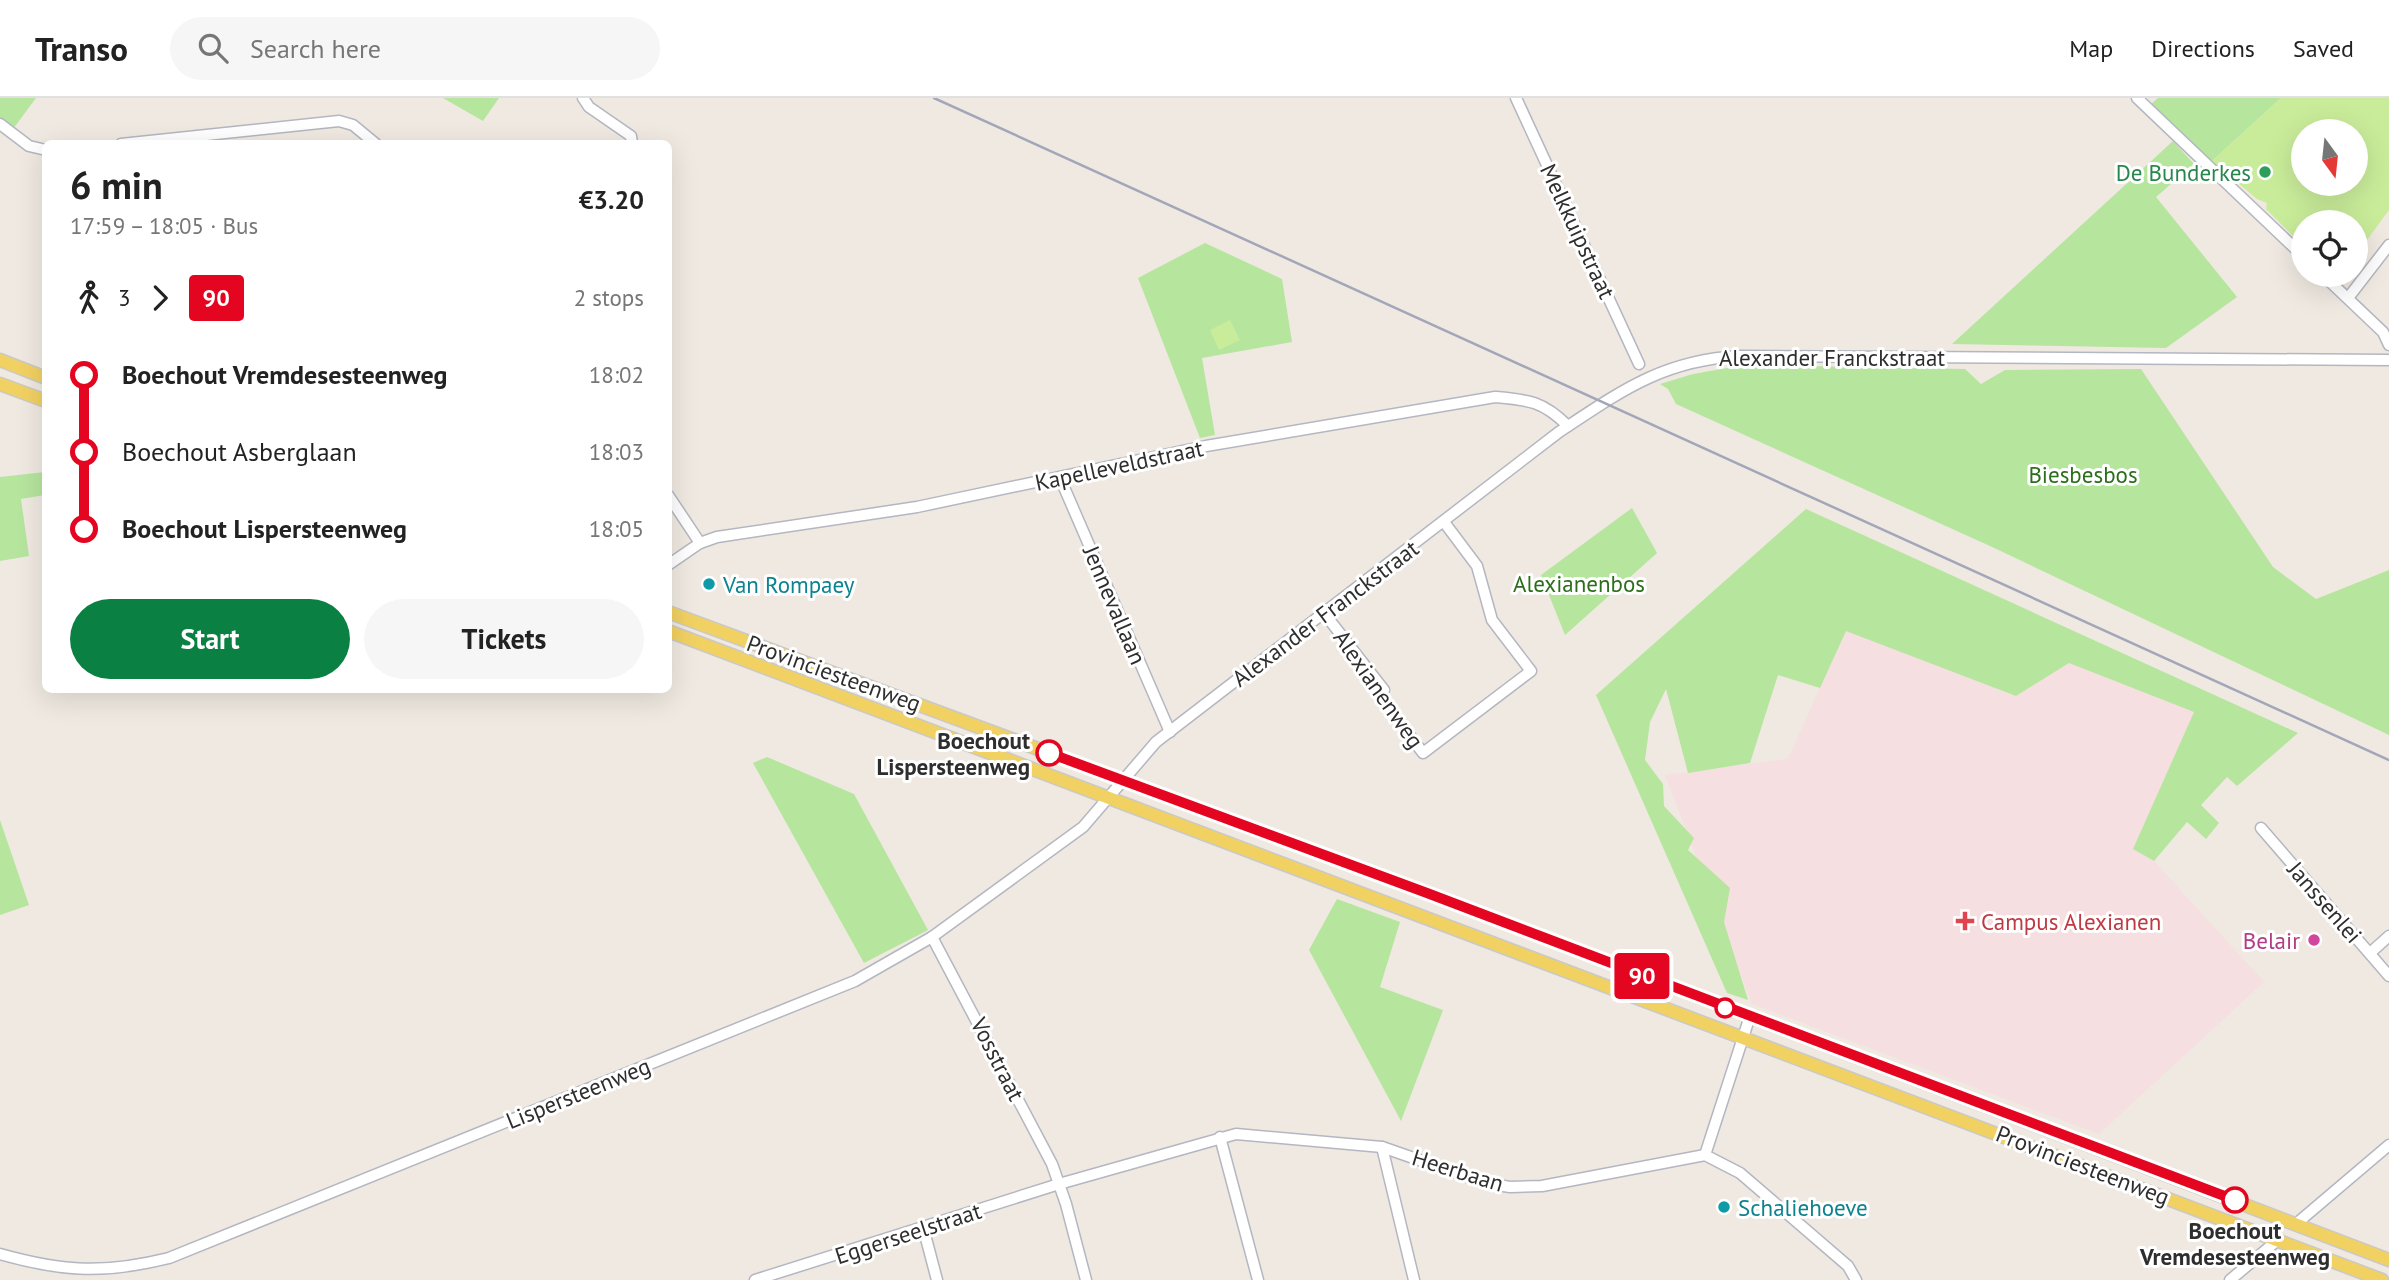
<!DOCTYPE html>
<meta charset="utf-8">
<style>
:root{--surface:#fff;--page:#f6f6f6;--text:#222;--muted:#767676;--line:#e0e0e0;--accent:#0b8043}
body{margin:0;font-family:"PT Sans",sans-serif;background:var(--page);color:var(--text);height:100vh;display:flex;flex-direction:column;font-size:26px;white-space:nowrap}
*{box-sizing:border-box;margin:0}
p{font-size:23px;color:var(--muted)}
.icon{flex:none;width:38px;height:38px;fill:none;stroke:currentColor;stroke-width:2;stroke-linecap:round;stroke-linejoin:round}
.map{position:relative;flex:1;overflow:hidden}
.drawer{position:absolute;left:42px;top:42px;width:630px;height:553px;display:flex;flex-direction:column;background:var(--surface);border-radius:10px;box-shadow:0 7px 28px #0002}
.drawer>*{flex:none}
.badge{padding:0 14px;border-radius:5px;font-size:24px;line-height:46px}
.needle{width:46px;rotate:165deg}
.fabs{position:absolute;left:2291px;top:21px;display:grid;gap:14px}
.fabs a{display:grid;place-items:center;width:77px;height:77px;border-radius:50%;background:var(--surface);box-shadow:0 7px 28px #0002;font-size:35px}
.map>.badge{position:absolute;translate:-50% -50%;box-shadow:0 0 0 4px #fff}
.legs{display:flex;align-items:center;gap:10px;height:77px;padding:0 28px;font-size:23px}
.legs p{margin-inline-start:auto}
.headline{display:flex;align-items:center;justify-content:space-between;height:119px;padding:0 28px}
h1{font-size:38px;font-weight:700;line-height:52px}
.cta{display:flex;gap:14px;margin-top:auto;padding:14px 28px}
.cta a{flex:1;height:80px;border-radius:42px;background:var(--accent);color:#fff;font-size:28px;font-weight:700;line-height:80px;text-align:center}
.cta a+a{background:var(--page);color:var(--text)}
ul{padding:0 28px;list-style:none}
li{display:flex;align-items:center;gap:24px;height:77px;font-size:26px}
li i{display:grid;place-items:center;width:10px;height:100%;margin:0 9px;background:currentColor}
li i::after{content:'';width:18px;height:18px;margin:-9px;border:5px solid;border-radius:50%;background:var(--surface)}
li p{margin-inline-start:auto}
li:first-child i{background:linear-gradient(#0000 50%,currentColor 0)}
li:last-child i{background:linear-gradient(currentColor 50%,#0000 0)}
header{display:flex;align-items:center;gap:42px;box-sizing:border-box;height:98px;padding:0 35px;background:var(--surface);border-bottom:2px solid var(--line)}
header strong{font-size:33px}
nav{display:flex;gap:38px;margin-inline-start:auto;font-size:24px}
.search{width:490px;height:63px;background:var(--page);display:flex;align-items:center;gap:18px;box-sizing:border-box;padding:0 24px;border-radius:38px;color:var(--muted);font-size:26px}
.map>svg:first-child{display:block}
.medical{fill:#f5dfe0}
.green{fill:#b6e59e}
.pitch{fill:#c9ec9a;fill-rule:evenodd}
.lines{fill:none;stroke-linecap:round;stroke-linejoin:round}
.minor-casing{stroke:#b4b7c1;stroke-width:13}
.major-casing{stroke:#c9c9c9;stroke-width:15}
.minor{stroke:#fff;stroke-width:10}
.major{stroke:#f2d163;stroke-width:12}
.rail{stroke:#a3a6b8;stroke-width:2.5}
.line-1-casing{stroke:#fff;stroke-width:16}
.line-1{stroke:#e40521;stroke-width:10}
.leisure-dot{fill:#2e9e5b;stroke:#fff;stroke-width:2.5}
.culture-dot{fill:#0f9aa8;stroke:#fff;stroke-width:2.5}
.stop-1-dot{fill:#fff;stroke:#e40521;stroke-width:3.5}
.health-dot{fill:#e0444e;stroke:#fff;stroke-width:2.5}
.hotel-dot{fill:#d1479c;stroke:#fff;stroke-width:2.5}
.labels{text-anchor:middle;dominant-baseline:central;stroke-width:6;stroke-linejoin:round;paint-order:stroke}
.leisure-label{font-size:23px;fill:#27864d;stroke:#fff;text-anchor:end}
.street-label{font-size:23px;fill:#2e2e2e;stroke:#fff}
.park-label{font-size:23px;fill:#2c6e1b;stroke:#fff}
.culture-label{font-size:23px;fill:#0d838f;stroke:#fff;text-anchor:start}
.stop-label{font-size:23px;font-weight:bold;fill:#2e2e2e;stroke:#fff;text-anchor:end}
.health-label{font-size:23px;fill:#be3a42;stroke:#fff;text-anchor:start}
.hotel-label{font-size:23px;fill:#b23c85;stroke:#fff;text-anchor:end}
</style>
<header>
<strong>Transo</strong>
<div class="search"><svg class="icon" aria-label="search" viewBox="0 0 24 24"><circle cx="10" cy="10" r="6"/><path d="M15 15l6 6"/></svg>Search here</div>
<nav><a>Map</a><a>Directions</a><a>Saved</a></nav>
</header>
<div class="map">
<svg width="2389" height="1182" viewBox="0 0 2389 1182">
<rect width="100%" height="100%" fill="#efe9e1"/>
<path class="medical" d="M1846,532L2016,598L2069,565L2194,614L2133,751L2154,763L2264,884L2099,1036L1752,906L1665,677L1788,661Z"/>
<g class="green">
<path d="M0,0H36L13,31L0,21Z"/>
<path d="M443,0H499L483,23Z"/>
<path d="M2158,0H2281L2212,63L2151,6Z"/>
<path d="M2173,43L2194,66L2156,99L2237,199L2166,250L1952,246Z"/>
<path d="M1205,145L1282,181L1292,244L1202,260L1215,337L1200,340L1138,180Z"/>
<path d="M1744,267L1965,271L1981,286L2005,272L2141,271L2273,469L2316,501L2389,472V637L1990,448L1676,306L1668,291L1660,286L1693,276Z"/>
<path d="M45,374V397L21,401L29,458L0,463V379Z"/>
<path d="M1632,410L1657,455L1565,537L1541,477Z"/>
<path d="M1806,411L2298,635L2237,688L2227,679L2201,707L2219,725L2206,741L2187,724L2154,763L2133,751L2194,614L2069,565L2016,598L1846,533L1820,590L1778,577L1750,665L1688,675L1666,591L1650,624L1645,662L1663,686L1664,708L1694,740L1688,752L1730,790L1724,824L1748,902L1727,895L1596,597Z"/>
<path d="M767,659L854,696L928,832L864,865L753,665Z"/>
<path d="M0,722L29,807L0,817Z"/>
<path d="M1337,801L1400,824L1380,889L1443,912L1401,1023L1309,852Z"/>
</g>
<g class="pitch">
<path d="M2281,0H2389V112L2356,157V124H2303V148L2266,111L2267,105L2257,101L2212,63ZM2356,33V86H2303V33Z"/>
<path d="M1230,222L1240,242L1219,252L1210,232Z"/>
</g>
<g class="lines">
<defs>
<g id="minor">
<path d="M583,0L589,9L631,38L632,46"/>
<path d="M1516,0L1639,266"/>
<path d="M2137,0L2303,158"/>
<path d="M0,26L29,48L46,52"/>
<path d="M121,46L339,23L353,27L376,46"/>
<path d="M2323,177L2383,234L2389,247"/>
<path d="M2348,200L2389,147"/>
<path d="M1060,380L1170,634"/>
<path d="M668,397L700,445"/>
<path d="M668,467L700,445L717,439L917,409L1206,348L1495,299C1529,302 1543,303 1568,328"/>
<path d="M1324,515L1384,592L1379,597L1423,655L1531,573L1492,522L1477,468L1444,424"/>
<path d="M2261,730L2389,878"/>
<path d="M932,839L1052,1066L1066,1106L1086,1182"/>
<path d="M2370,855L2389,838"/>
<path d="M1220,1039L1258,1182"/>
<path d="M1382,1049L1414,1182"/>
<path d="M1705,1057L1750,918"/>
<path d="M2296,1126L2389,1047"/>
<path d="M923,1129L937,1182"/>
<path d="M0,1156C64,1174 104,1176 169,1160L855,883L932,839L1083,729L1156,644L1559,334C1621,293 1663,262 1740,258L2389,262"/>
<path d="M755,1182L1059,1086L1236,1036L1382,1049L1485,1085L1510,1089L1542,1088L1705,1057L1740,1075L1848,1168L1856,1182"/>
<path d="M2230,1182L2279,1141"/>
</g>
<g id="major">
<path d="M0,262L46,280"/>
<path d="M0,286L46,303"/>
<path d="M668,514L1427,795L2389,1162"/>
<path d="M668,533L2382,1182"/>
</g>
</defs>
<use href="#minor" class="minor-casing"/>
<use href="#major" class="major-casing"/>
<use href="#minor" class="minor"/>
<use href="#major" class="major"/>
<path class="rail" d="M934,0L2389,662"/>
</g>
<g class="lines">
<defs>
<path id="line-1" d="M1049,655L1427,795L2235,1102"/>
</defs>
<use href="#line-1" class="line-1-casing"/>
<use href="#line-1" class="line-1"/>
</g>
<circle class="leisure-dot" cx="2265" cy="74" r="7"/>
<g class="culture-dot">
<circle cx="709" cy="486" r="7"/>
<circle cx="1724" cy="1109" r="7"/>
</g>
<g class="stop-1-dot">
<circle cx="1049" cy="655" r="12"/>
<circle cx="1725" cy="910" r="9"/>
<circle cx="2235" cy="1102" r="12"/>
</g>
<path class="health-dot" d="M1961.5 812.5h7v7h7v7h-7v7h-7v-7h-7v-7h7z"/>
<circle class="hotel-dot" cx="2314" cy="842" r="7"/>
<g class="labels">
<g class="leisure-label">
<text x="2251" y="74">De Bunderkes</text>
</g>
<g class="street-label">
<text transform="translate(1578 133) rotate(65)">Melkkuipstraat</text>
<text x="1832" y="259">Alexander Franckstraat</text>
<text transform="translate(1119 367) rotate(-12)">Kapelleveldstraat</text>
<text transform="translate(1115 507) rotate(67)">Jennevallaan</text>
<text transform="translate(1325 515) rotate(-37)">Alexander Franckstraat</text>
<text transform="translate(834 575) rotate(20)">Provinciesteenweg</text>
<text transform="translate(1379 591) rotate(55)">Alexianenweg</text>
<text transform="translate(2325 804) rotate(49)">Janssenlei</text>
<text transform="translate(998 961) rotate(63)">Vosstraat</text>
<text transform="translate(578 995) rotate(-22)">Lispersteenweg</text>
<text transform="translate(2083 1067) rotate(21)">Provinciesteenweg</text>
<text transform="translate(1458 1072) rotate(17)">Heerbaan</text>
<text transform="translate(908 1135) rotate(-18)">Eggerseelstraat</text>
</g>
<g class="park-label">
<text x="2083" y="376">Biesbesbos</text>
<text x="1579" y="485">Alexianenbos</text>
</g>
<g class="culture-label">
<text x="723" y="486">Van Rompaey</text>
<text x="1738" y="1109">Schaliehoeve</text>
</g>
<g class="stop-label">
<text x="1030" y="642">Boechout<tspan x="1030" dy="26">Lispersteenweg</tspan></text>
<text x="2235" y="1132" text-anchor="middle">Boechout<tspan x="2235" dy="26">Vremdesesteenweg</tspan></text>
</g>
<g class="health-label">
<text x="1981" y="823">Campus Alexianen</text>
</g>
<g class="hotel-label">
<text x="2300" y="842">Belair</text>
</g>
</g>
</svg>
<div class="fabs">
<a><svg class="needle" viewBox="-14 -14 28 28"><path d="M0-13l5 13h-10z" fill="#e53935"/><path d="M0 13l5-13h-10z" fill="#767676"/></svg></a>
<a><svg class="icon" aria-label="locate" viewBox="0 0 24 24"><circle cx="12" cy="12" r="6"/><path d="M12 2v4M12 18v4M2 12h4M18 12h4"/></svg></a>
</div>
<b class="badge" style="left:1642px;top:878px;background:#e40521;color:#fff">90</b>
<section class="drawer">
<div class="headline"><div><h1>6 min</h1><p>17:59 – 18:05 · Bus</p></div><b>€3.20</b></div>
<div class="legs"><svg class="icon" aria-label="walk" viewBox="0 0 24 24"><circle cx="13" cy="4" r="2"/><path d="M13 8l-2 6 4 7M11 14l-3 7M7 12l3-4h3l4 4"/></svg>3<svg class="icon" aria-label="forward" viewBox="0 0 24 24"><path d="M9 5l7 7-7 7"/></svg><b class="badge" style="background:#e40521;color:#fff">90</b><p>2 stops</p></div>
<ul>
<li><i style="color:#e40521"></i><b>Boechout Vremdesesteenweg</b><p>18:02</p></li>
<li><i style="color:#e40521"></i><span>Boechout Asberglaan</span><p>18:03</p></li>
<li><i style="color:#e40521"></i><b>Boechout Lispersteenweg</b><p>18:05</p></li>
</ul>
<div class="cta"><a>Start</a><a>Tickets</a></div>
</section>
</div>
